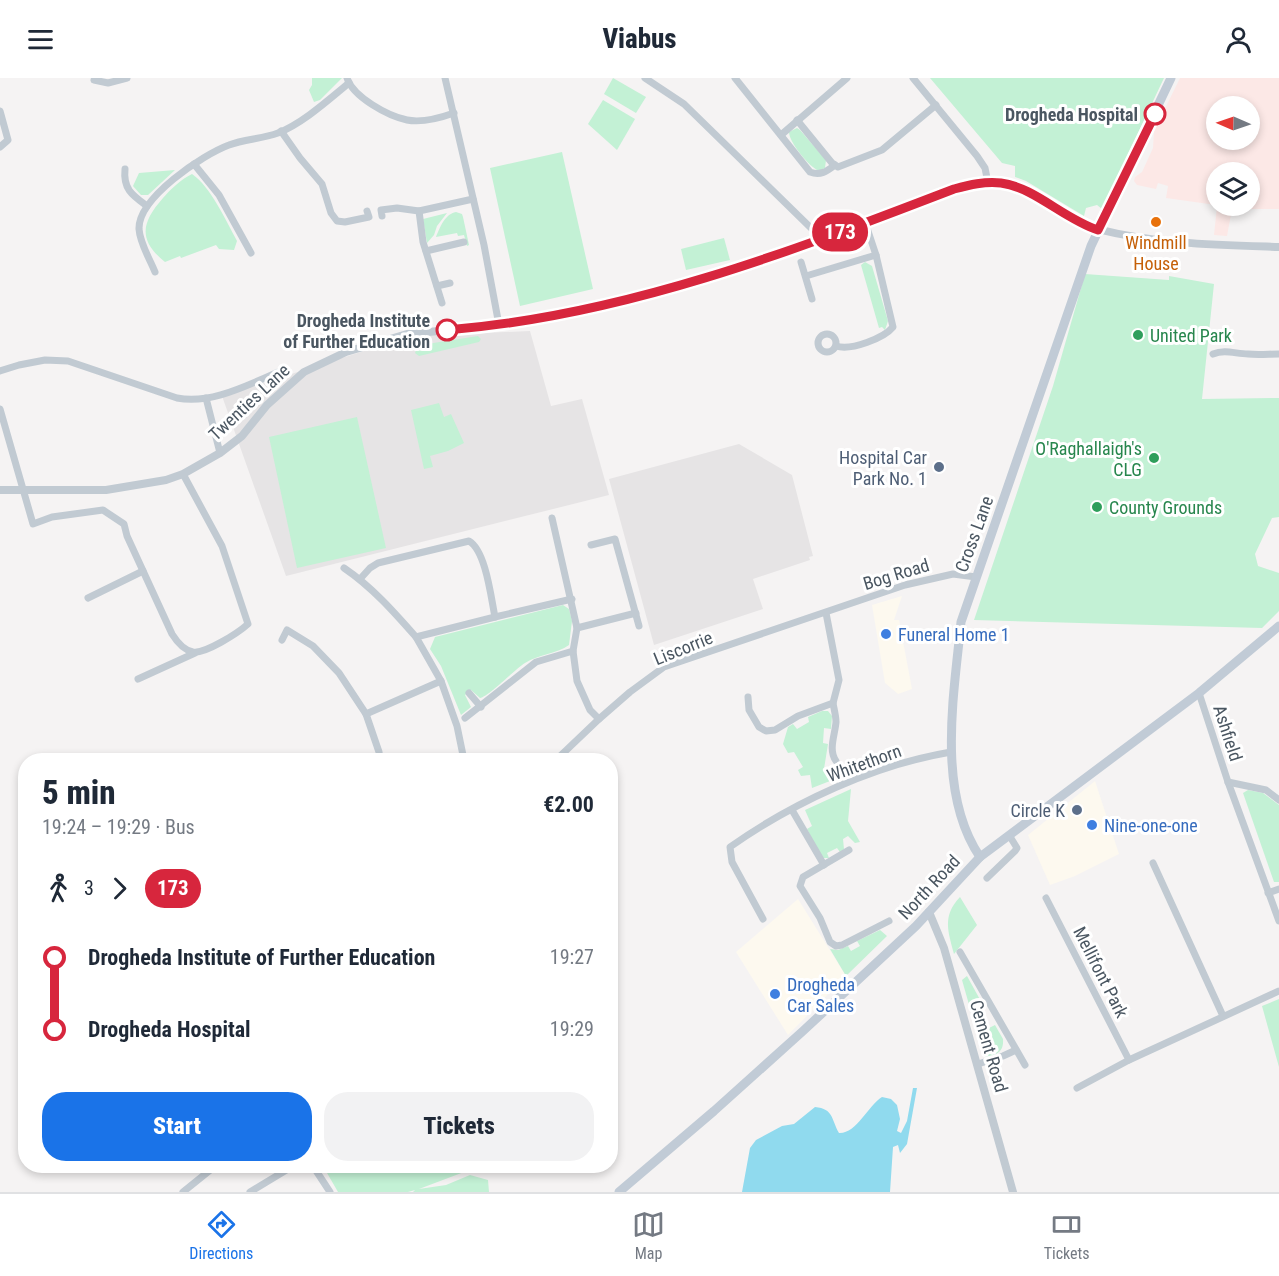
<!DOCTYPE html>
<meta charset="utf-8">
<style>
:root{--surface:#fff;--page:#f2f2f3;--text:#1f2937;--muted:#747a83;--line:#e0e1e3;--accent:#1a73e8}
body{margin:0;font-family:"Roboto Condensed",sans-serif;background:var(--page);color:var(--text);height:100vh;display:flex;flex-direction:column;font-size:22px;white-space:nowrap}
*{box-sizing:border-box;margin:0}
p{font-size:20px;color:var(--muted)}
.icon{flex:none;width:33px;height:33px;fill:none;stroke:currentColor;stroke-width:2;stroke-linecap:round;stroke-linejoin:round}
.map{position:relative;flex:1;overflow:hidden}
.drawer{position:absolute;left:18px;top:675px;width:600px;height:420px;display:flex;flex-direction:column;background:var(--surface);border-radius:24px;box-shadow:0 3px 9px #0003}
.drawer>*{flex:none}
.badge{padding:0 12px;border-radius:20px;font-size:21px;line-height:39px}
.needle{width:39px;rotate:272deg}
.buttons{position:absolute;left:1206px;top:18px;display:grid;gap:12px}
.buttons a{display:grid;place-items:center;width:54px;height:54px;border-radius:50%;background:var(--surface);box-shadow:0 3px 9px #0003;font-size:30px}
.map>.badge{position:absolute;translate:-50% -50%;box-shadow:0 0 0 3px #fff}
.legs{display:flex;align-items:center;gap:9px;height:66px;padding:0 24px;font-size:20px}
.legs p{margin-inline-start:auto}
.summary{display:flex;align-items:center;justify-content:space-between;height:102px;padding:0 24px}
h1{font-size:33px;font-weight:800;line-height:45px}
.button{display:flex;gap:12px;margin-top:auto;padding:12px 24px}
.button a{flex:1;height:69px;border-radius:24px;background:var(--accent);color:#fff;font-size:24px;font-weight:800;line-height:69px;text-align:center}
.button a+a{background:var(--page);color:var(--text)}
ul{padding:0 24px;list-style:none}
li{display:flex;align-items:center;gap:21px;height:72px;font-size:22px}
li i{display:grid;place-items:center;width:9px;height:100%;margin:0 8px;background:currentColor}
li i::after{content:'';width:15px;height:15px;margin:-8px;border:4px solid;border-radius:50%;background:var(--surface)}
li p{margin-inline-start:auto}
li:first-child i{background:linear-gradient(#0000 50%,currentColor 0)}
li:last-child i{background:linear-gradient(currentColor 50%,#0000 0)}
header{display:flex;justify-content:space-between;align-items:center;height:78px;padding:0 24px;background:var(--surface);font-size:27px;font-weight:800}
.tabs{display:flex;justify-content:space-around;align-items:center;height:84px;border-top:2px solid var(--line);background:var(--surface);font-size:16px;color:var(--muted)}
.tabs a{display:grid;justify-items:center;gap:3px}
.tabs .on{color:var(--accent)}
.map>svg:first-child{display:block}
.commercial{fill:#fdf9ef}
.education{fill:#e6e4e5}
.medical{fill:#fce8e6;fill-rule:evenodd}
.green{fill:#c3f1d5}
.water{fill:#90daee}
.lines{fill:none;stroke-linecap:round;stroke-linejoin:round}
.minor{stroke:#c1cad2;stroke-width:7}
.tertiary{stroke:#c1cad2;stroke-width:8}
.secondary{stroke:#c1cbd6;stroke-width:9}
.line-1-casing{stroke:#fff;stroke-width:14}
.line-1{stroke:#d7263d;stroke-width:9}
.stop-1-dot{fill:#fff;stroke:#d7263d;stroke-width:3}
.food-dot{fill:#e8710a;stroke:#fff;stroke-width:2}
.leisure-dot{fill:#2e9e5b;stroke:#fff;stroke-width:2}
.service-dot{fill:#5c6f8a;stroke:#fff;stroke-width:2}
.shop-dot{fill:#3f7fe0;stroke:#fff;stroke-width:2}
.labels{text-anchor:middle;dominant-baseline:central;stroke-width:6;stroke-linejoin:round;paint-order:stroke}
.stop-label{font-size:18px;font-weight:bold;fill:#4a5661;stroke:#fff;text-anchor:end}
.food-label{font-size:18px;fill:#c56008;stroke:#fff}
.leisure-label{font-size:18px;fill:#27864d;stroke:#fff;text-anchor:start}
.street-label{font-size:18px;fill:#4a5661;stroke:#fff}
.service-label{font-size:18px;fill:#4e5e75;stroke:#fff;text-anchor:end}
.shop-label{font-size:18px;fill:#366cbe;stroke:#fff;text-anchor:start}
</style>
<header><svg class="icon" aria-label="menu" viewBox="0 0 24 24"><path d="M4 6h16M4 12h16M4 18h16"/></svg>Viabus<svg class="icon" aria-label="person" viewBox="0 0 24 24"><circle cx="12" cy="8" r="4"/><path d="M4 21q1-7 8-7t8 7"/></svg></header>
<div class="map">
<svg width="1279" height="1114" viewBox="0 0 1279 1114">
<rect width="100%" height="100%" fill="#f5f3f3"/>
<g class="commercial">
<path d="M902,518L894,542H899L912,611L898,616L885,605L872,527Z"/>
<path d="M1095,703L1119,776L1075,798L1050,807L1028,757Z"/>
<path d="M798,821L846,898L788,957L736,874Z"/>
</g>
<g class="education">
<path d="M530,253L551,328L582,321L609,417L286,498L222,318L421,255L461,256Z"/>
<path d="M739,366L792,397L813,478L809,479L810,482L753,501L763,531L654,567L609,401Z"/>
</g>
<path class="medical" d="M1180,0H1279V131H1232L1227,158L1214,157L1217,128H1250V94H1216V127L1166,120L1168,108L1158,105L1156,111L1137,107L1134,103L1135,99L1142,94L1153,70L1154,53ZM1216,28H1250V62H1216Z"/>
<g class="green">
<path d="M312,0H342L320,22L314,24L309,12L312,7Z"/>
<path d="M613,0L646,19L636,35L604,16Z"/>
<path d="M930,0H1164L1102,131L1097,127L1086,130L1084,138L1026,103L1015,99V88L1002,85Z"/>
<path d="M603,22L635,41L617,72L588,46Z"/>
<path d="M797,50L800,52L826,82L825,90L819,93C809,89 789,64 789,54Z"/>
<path d="M562,74L593,211L520,228L490,90Z"/>
<path d="M175,92L148,117H141L133,108L139,95Z"/>
<path d="M192,96C211,109 226,143 237,163L234,172L219,171L216,167L181,180L180,178L165,184C138,162 141,145 163,120C170,112 181,101 192,96Z"/>
<path d="M456,134L462,136L463,139L469,167L467,168L464,157L458,158L457,155L436,159C440,149 445,136 456,134Z"/>
<path d="M447,135L437,148L434,157L427,165L423,141Z"/>
<path d="M724,160L730,182L686,192L681,171Z"/>
<path d="M865,184L872,188L888,243L885,252L882,249L879,250L861,187Z"/>
<path d="M1085,196L1169,202V198L1214,206L1202,321L1279,320V439L1272,440L1255,476L1258,488L1279,495V533L1262,550L974,542L1053,308Z"/>
<path d="M478,258L481,261L479,264L419,278L415,275L417,270L427,266Z"/>
<path d="M439,325L444,339L451,336L464,365L448,373L430,378L433,389L424,391L411,332Z"/>
<path d="M357,339L386,470L297,490L269,359Z"/>
<path d="M563,527L569,531L572,543L569,567C557,576 539,576 525,585C514,592 489,618 480,620L471,612L465,617L471,629L461,637L441,588L430,571L435,559Z"/>
<path d="M822,633H828L832,638L831,651L824,650L823,665L828,666L824,691L842,693L843,698L812,710L810,697L801,698L798,692L803,689L794,674L788,675L783,666L788,649L793,646L797,651L809,644L808,639Z"/>
<path d="M851,711L848,743L860,764L855,765L848,758L843,761L844,771L840,774L837,770L827,775L829,780H822L807,751L812,748L805,732Z"/>
<path d="M1248,712L1263,715L1279,727V804H1274L1243,715Z"/>
<path d="M960,819L977,847L954,876C948,853 942,838 960,819Z"/>
<path d="M880,852L887,858L846,898L830,871L838,872L848,868L851,873L860,868L857,863Z"/>
<path d="M967,898L983,927L978,931L989,950L995,947L1003,961C1004,975 996,977 984,979L962,902Z"/>
<path d="M1279,921V989L1262,928Z"/>
<path d="M323,1088H460L464,1094L419,1111L446,1107L470,1097L488,1102L489,1114H413L415,1112L408,1114H338Z"/>
</g>
<path class="water" d="M913,1010H917L907,1066L900,1075L898,1067L893,1069L890,1114H742L750,1070L756,1062L782,1048L794,1046L815,1029C834,1031 831,1041 839,1055C856,1056 868,1028 882,1019L891,1021L897,1027L900,1041L897,1053L901,1055L907,1043Z"/>
<g class="lines">
<g class="minor">
<path d="M347,0C353,19 388,38 407,42C422,45 440,40 454,35"/>
<path d="M445,0L484,167L499,247"/>
<path d="M645,0L684,26L812,151L819,162"/>
<path d="M735,0L810,94C821,98 827,93 835,87"/>
<path d="M913,0L977,78L985,90L988,105"/>
<path d="M94,2L108,5L127,0"/>
<path d="M0,33L8,62L0,69"/>
<path d="M797,42L832,85L838,89L882,72L936,27"/>
<path d="M281,53L300,80L322,106L331,135L337,143L345,144L369,139L367,133"/>
<path d="M781,57L847,0"/>
<path d="M194,86L219,117L251,175"/>
<path d="M125,91C123,111 132,117 147,128"/>
<path d="M419,133L423,164L442,225"/>
<path d="M382,138L381,132L397,130L419,133L473,121"/>
<path d="M426,173L464,164"/>
<path d="M801,184L812,221"/>
<path d="M155,194C150,181 140,166 139,151C138,120 202,77 229,67C244,61 262,61 278,55C303,45 327,23 349,5"/>
<path d="M806,198L876,177"/>
<path d="M437,208L450,205"/>
<circle cx="827" cy="265" r="9"/>
<path d="M836,268C851,273 884,260 893,249L876,177L865,144"/>
<path d="M1213,276C1225,271 1236,276 1248,276C1258,277 1269,276 1279,276"/>
<path d="M0,293L19,287L45,282L68,283L177,320C212,327 249,306 281,293"/>
<path d="M206,320L220,375"/>
<path d="M0,331L33,446L52,439L103,432L124,446L127,458L172,556C177,564 183,572 193,574C205,576 238,555 248,546L222,468L183,396"/>
<path d="M552,440L577,550L573,573L577,603L590,632L599,641L630,614L664,589L905,507L953,496L976,499"/>
<path d="M591,467L615,461L639,548"/>
<path d="M344,490C372,509 394,534 416,559L495,539"/>
<path d="M360,501L370,490L378,485L469,463C486,473 491,520 495,539L572,521"/>
<path d="M88,520L143,493"/>
<path d="M577,550L636,535"/>
<path d="M282,562L287,552L313,568L339,595L366,636L441,603L416,559"/>
<path d="M138,601L195,575"/>
<path d="M441,603L457,648L464,682"/>
<path d="M469,615L481,629"/>
<path d="M1199,615L1228,704L1279,843"/>
<path d="M748,619L749,632L759,649L766,653L775,652L798,638L833,625L839,602L826,535"/>
<path d="M833,625C834,631 836,638 836,644C835,657 828,672 836,683"/>
<path d="M366,636L379,674L380,682"/>
<path d="M465,640L536,584L573,573"/>
<path d="M556,682L599,641"/>
<path d="M1228,704L1266,712L1279,722"/>
<path d="M792,732L824,787"/>
<path d="M849,772L803,799L800,808L820,840L830,864L836,868L842,867L889,843"/>
<path d="M1153,785L1223,938"/>
<path d="M987,800L1015,773L1017,770L1009,757"/>
<path d="M1268,815L1279,811"/>
<path d="M1046,820L1129,982"/>
<path d="M763,841L732,784L730,769C794,724 874,687 951,674"/>
<path d="M960,874L1025,987"/>
<path d="M978,986L1003,978L1016,972"/>
<path d="M1077,1010L1129,982L1279,913"/>
<path d="M313,1088L330,1114"/>
<path d="M183,1114L214,1089"/>
<path d="M250,1114L293,1088"/>
</g>
<g class="tertiary">
<path d="M0,412H106L166,402L183,396L220,375L242,358L267,327L304,294L346,274L407,256L502,247L572,233L650,215L721,195L801,169L954,111C968,108 984,104 999,105C1036,108 1062,142 1097,151C1156,166 1218,167 1279,169"/>
<path d="M929,834L944,870L1013,1114"/>
</g>
<g class="secondary">
<path d="M980,779C936,714 954,617 961,544L1091,168L1171,0"/>
<path d="M619,1114L714,1033L803,953L916,848L980,779L1199,615L1279,548"/>
</g>
</g>
<g class="lines">
<defs>
<path id="line-1" d="M447,252C623,238 790,174 954,111C969,107 985,103 1001,105C1034,109 1064,141 1098,152L1155,36"/>
</defs>
<use href="#line-1" class="line-1-casing"/>
<use href="#line-1" class="line-1"/>
</g>
<g class="stop-1-dot">
<circle cx="1155" cy="36" r="10"/>
<circle cx="447" cy="252" r="10"/>
</g>
<circle class="food-dot" cx="1156" cy="144" r="6"/>
<g class="leisure-dot">
<circle cx="1138" cy="257" r="6"/>
<circle cx="1154" cy="380" r="6"/>
<circle cx="1097" cy="429" r="6"/>
</g>
<g class="service-dot">
<circle cx="939" cy="389" r="6"/>
<circle cx="1077" cy="732" r="6"/>
</g>
<g class="shop-dot">
<circle cx="886" cy="556" r="6"/>
<circle cx="1092" cy="747" r="6"/>
<circle cx="775" cy="916" r="6"/>
</g>
<g class="labels">
<g class="stop-label">
<text x="1138" y="36">Drogheda Hospital</text>
<text x="430" y="242">Drogheda Institute<tspan x="430" dy="21">of Further Education</tspan></text>
</g>
<g class="food-label">
<text x="1156" y="164">Windmill<tspan x="1156" dy="21">House</tspan></text>
</g>
<g class="leisure-label">
<text x="1150" y="257">United Park</text>
<text x="1142" y="370" text-anchor="end">O'Raghallaigh's<tspan x="1142" dy="21">CLG</tspan></text>
<text x="1109" y="429">County Grounds</text>
</g>
<g class="street-label">
<text transform="translate(249 324) rotate(-43)">Twenties Lane</text>
<text transform="translate(974 456) rotate(-70)">Cross Lane</text>
<text transform="translate(896 496) rotate(-17)">Bog Road</text>
<text transform="translate(683 570) rotate(-22)">Liscorrie</text>
<text transform="translate(1228 655) rotate(72)">Ashfield</text>
<text transform="translate(864 685) rotate(-20)">Whitethorn</text>
<text transform="translate(929 809) rotate(-47)">North Road</text>
<text transform="translate(1101 894) rotate(63)">Mellifont Park</text>
<text transform="translate(989 968) rotate(74)">Cement Road</text>
</g>
<g class="service-label">
<text x="927" y="379">Hospital Car<tspan x="927" dy="21">Park No. 1</tspan></text>
<text x="1065" y="732">Circle K</text>
</g>
<g class="shop-label">
<text x="898" y="556">Funeral Home 1</text>
<text x="1104" y="747">Nine-one-one</text>
<text x="787" y="906">Drogheda<tspan x="787" dy="21">Car Sales</tspan></text>
</g>
</g>
</svg>
<div class="buttons">
<a><svg class="needle" viewBox="-14 -14 28 28"><path d="M0-13l5 13h-10z" fill="#e53935"/><path d="M0 13l5-13h-10z" fill="#747a83"/></svg></a>
<a><svg class="icon" aria-label="layers" viewBox="0 0 24 24"><path d="M12 4l9 5-9 5-9-5zM3 14l9 5 9-5"/></svg></a>
</div>
<b class="badge" style="left:840px;top:154px;background:#d7263d;color:#fff">173</b>
<section class="drawer">
<div class="summary"><div><h1>5 min</h1><p>19:24 – 19:29 · Bus</p></div><b>€2.00</b></div>
<div class="legs"><svg class="icon" aria-label="walk" viewBox="0 0 24 24"><circle cx="13" cy="4" r="2"/><path d="M13 8l-2 6 4 7M11 14l-3 7M7 12l3-4h3l4 4"/></svg>3<svg class="icon" aria-label="forward" viewBox="0 0 24 24"><path d="M9 5l7 7-7 7"/></svg><b class="badge" style="background:#d7263d;color:#fff">173</b></div>
<ul>
<li><i style="color:#d7263d"></i><b>Drogheda Institute of Further Education</b><p>19:27</p></li>
<li><i style="color:#d7263d"></i><b>Drogheda Hospital</b><p>19:29</p></li>
</ul>
<div class="button"><a>Start</a><a>Tickets</a></div>
</section>
</div>
<nav class="tabs">
<a class="on"><svg class="icon" aria-label="directions" viewBox="0 0 24 24"><path d="M12 3l9 9-9 9-9-9zM9 14v-3h6M13 9l2 2-2 2"/></svg>Directions</a>
<a><svg class="icon" aria-label="map" viewBox="0 0 24 24"><path d="M3 6l6-2 6 2 6-2v14l-6 2-6-2-6 2zM9 4v14M15 6v14"/></svg>Map</a>
<a><svg class="icon" aria-label="tickets" viewBox="0 0 24 24"><path d="M3 7h18v10H3zM15 7v10"/></svg>Tickets</a>
</nav>
